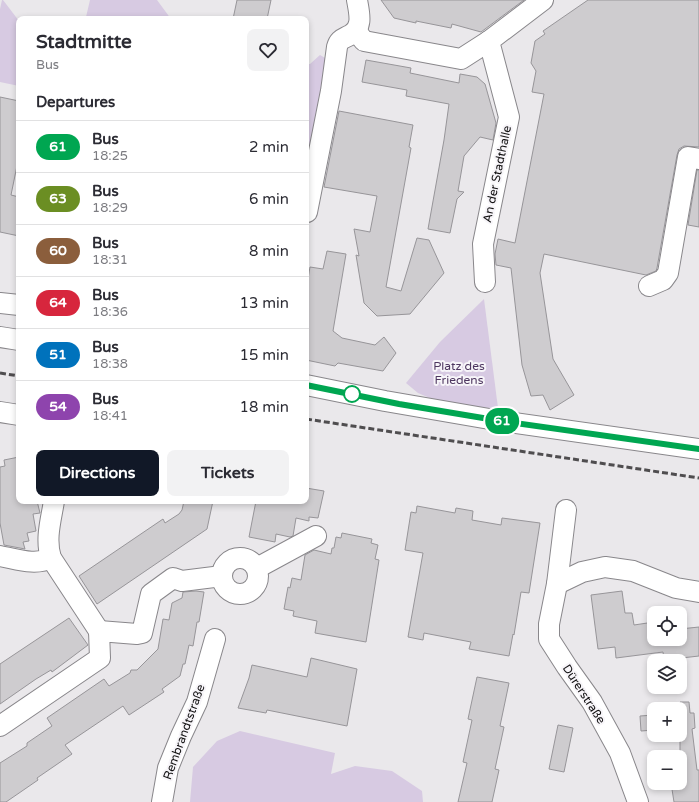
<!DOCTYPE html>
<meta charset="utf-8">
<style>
:root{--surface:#fff;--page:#f2f2f3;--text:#2b2b33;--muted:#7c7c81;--line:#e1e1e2;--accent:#111827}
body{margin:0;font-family:"Varela Round",sans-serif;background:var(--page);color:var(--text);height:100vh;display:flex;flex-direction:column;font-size:15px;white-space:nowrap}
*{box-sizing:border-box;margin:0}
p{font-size:13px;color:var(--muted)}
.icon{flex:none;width:22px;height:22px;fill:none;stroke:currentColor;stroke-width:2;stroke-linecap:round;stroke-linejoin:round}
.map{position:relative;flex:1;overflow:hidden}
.drawer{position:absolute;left:16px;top:16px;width:293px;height:488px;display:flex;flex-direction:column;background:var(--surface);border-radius:8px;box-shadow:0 2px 6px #0003}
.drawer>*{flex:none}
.badge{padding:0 8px;border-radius:13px;font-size:14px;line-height:26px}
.fabs{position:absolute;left:647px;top:606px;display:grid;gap:8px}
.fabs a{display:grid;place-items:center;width:40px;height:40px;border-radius:8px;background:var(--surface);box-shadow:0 2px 6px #0003;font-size:20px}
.map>.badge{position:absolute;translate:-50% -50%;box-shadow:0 0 0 2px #fff}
h2{padding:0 20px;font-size:15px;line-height:36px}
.round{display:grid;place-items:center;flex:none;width:42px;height:42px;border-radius:8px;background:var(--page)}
.overview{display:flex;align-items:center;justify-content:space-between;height:68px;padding:0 20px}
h1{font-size:19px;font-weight:800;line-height:30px}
.primary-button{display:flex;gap:8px;margin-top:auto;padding:8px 20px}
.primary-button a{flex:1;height:46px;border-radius:8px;background:var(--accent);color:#fff;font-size:16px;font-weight:800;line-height:46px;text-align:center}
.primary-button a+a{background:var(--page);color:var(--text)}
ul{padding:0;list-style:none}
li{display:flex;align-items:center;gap:12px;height:52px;padding:0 20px;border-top:1px solid var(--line)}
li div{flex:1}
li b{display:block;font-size:15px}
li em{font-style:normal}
li .badge{min-width:44px;font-weight:700;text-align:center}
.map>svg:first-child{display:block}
.green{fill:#d7cae2}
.building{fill:#cecccf;stroke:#979599}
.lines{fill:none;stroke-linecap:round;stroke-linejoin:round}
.minor-casing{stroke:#89878b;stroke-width:22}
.minor{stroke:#fff;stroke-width:20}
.rail{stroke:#4f4d4f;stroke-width:3;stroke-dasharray:6 3;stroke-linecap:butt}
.line-casing{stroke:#fff;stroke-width:9}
.line{stroke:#00a651;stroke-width:6}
.stop-dot{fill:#fff;stroke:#00a651;stroke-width:2}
.labels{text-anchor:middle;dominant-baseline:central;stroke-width:4;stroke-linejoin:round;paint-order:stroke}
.street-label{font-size:12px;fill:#121112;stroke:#f7f5f9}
.park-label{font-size:12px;fill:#4e3760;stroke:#f7f5f9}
</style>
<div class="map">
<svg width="699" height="802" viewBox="0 0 699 802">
<rect width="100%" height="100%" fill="#eae8eb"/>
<g class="green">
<path d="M2,0H3L19,21V86L0,82V9Z"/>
<path d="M90,0H157L171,19H84L86,17Z"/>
<path d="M320,55L332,62L310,145L306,144V64H310Z"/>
<path d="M484,299L498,408L451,407L418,393L406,383L440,342Z"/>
<path d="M240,731L335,753L331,774L355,766L392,771L422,791L423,802H190L193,767L217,741Z"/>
</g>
<g class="building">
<path d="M237,0H271L267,19H233Z"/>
<path d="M381,0H524L481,32L452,24L451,28L416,21V23L394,18Z"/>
<path d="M588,0H699V147L684,146L679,149L677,155L657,268L656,271L646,275L544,254L540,273L553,359L574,395L550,410L543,395L531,396L522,365L511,268L496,265L495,254L498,239L515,243L544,94L532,92L536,71L531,63L535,41L545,34L543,31Z"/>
<path d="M366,60L411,68L410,73L459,83L460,74L477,77L485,84L496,123L493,140L480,137L464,156L458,191L464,192L457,199L450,233L428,229L444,140L449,104L406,96L407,90L362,82Z"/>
<path d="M0,97L19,101V156L11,195L19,197V236L0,232Z"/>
<path d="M339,111L413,125L409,147L411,148L386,287L401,291L417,238L429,240L444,273L410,314L377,316L364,303L356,255L359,256L354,229L370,232L377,196L324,187Z"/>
<path d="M697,170H699V227L688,225Z"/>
<path d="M327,251L346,254L333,331L342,338L375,345L384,337L396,353L383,371L338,363L335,366L306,360V290L310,267L323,269Z"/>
<path d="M19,457V501H37L40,513L33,514L36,531L27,533L29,541L23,542L25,549L4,545L0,523V467L5,466L4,460Z"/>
<path d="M306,488L324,491L318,518L309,517V521L296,518L293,536L290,537L276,534L275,542L249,537L256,501H306Z"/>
<path d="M184,501H213L207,529L97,604L79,576L163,519L165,523L179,514L182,510Z"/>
<path d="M417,506L455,513L456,508L473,511L472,520L501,525L502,518L540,523L529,593L521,592L514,635L513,634L509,656L469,649L471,642L424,633L423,640L408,637L423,553L405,550L411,512L416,513Z"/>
<path d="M342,533L372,539L371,543L378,545L375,559L379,560L366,642L315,633L317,621L293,616L294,611L284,609L288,587L290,588L292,578L301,580L305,555L314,550L331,554L332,548H334L336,537L341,538Z"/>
<path d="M196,591L204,592L199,622H197L193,646L189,645L185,664H183L180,676L162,689L164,692L129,715L123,706L65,745L72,754L37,778L38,780L6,802H0V763L27,746V743L52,726L47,718L104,679L109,686L130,673L131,670H137L158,649L163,619L169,620L172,603L182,598L183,592Z"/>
<path d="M622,591L625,613H632L634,625L654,622V639H680V629L699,627V656L664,660L663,652L616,658L615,647L598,649L591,595Z"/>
<path d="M69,618L88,645L52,672L51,670L36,679L0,704V664Z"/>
<path d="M311,658L357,669L347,726L267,710L266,713L238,708L249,678L252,665L307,677Z"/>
<path d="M477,677L509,683L500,726L504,727L495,769L499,770L492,802H458L467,763L463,762L472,720L468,719Z"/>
<path d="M680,702H689L690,713H694L695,728L692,729L697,770H699V802H674L671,783H680Z"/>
<path d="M654,715V730L641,731L640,716Z"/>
<path d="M558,725L573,728L564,772L549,769Z"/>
</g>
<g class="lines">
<defs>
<g id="minor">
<path d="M356,31L364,41L461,59L489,41"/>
<path d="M307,212L331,91L337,47C339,39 343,39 350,35C364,28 359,12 357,0"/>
<path d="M485,282L483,244L509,117L489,41L543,0"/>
<path d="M649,286L663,280L668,273L688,157L699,159"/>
<path d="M0,303L19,305"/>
<path d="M0,337L19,340"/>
<path d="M306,385L385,401L501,421L699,449"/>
<path d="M0,412L19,415"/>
<path d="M54,501C51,520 45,539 51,558L99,631"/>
<path d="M566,510L557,584L549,624V639L567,667L592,702L620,753L638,802"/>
<path d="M0,556C17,559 35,566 51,558"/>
<circle cx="240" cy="576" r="18"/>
<path d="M257,568L316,536"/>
<path d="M557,584L582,572L605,567L633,571L676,588L699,592"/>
<path d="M0,726L100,658L99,631L137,634L142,633L151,594L173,578L182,581L222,576"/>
<path d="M162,802L168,768L181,736L197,702L215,639"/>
</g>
</defs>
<use href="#minor" class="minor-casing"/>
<use href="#minor" class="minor"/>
<g class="rail">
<path d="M0,373L19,376"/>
<path d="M306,419L699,478"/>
</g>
</g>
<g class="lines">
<defs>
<path id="line" d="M306,385L399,404L501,421L699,449"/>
</defs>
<use href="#line" class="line-casing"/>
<use href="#line" class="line"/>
</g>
<circle class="stop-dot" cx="352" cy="394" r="8"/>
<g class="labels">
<g class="street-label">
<text transform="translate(497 174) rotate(-78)">An der Stadthalle</text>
<text transform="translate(584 694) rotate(57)">Dürerstraße</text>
<text transform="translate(184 732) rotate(-70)">Rembrandtstraße</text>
</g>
<g class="park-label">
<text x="459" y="366">Platz des<tspan x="459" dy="14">Friedens</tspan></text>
</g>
</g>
</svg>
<div class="fabs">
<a><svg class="icon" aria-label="locate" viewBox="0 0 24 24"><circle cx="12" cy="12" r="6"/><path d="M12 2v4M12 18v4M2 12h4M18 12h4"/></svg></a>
<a><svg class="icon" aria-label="layers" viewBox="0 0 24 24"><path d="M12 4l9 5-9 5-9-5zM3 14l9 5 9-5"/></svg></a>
<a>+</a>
<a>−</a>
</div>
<b class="badge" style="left:502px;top:421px;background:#00a651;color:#fff">61</b>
<section class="drawer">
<div class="overview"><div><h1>Stadtmitte</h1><p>Bus</p></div><a class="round"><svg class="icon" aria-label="heart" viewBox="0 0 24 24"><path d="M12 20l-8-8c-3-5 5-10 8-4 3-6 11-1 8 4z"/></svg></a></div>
<h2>Departures</h2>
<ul>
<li><span class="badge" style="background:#00a651;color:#fff">61</span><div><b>Bus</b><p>18:25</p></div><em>2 min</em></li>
<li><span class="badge" style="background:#6b8e23;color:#fff">63</span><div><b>Bus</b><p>18:29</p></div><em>6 min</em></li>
<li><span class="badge" style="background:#8b5e3c;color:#fff">60</span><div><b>Bus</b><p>18:31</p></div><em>8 min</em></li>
<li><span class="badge" style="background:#d7263d;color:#fff">64</span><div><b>Bus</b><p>18:36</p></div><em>13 min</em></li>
<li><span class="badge" style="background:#0072bc;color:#fff">51</span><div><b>Bus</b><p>18:38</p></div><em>15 min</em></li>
<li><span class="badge" style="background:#8e44ad;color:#fff">54</span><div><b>Bus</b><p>18:41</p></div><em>18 min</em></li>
</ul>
<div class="primary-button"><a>Directions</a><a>Tickets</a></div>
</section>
</div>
